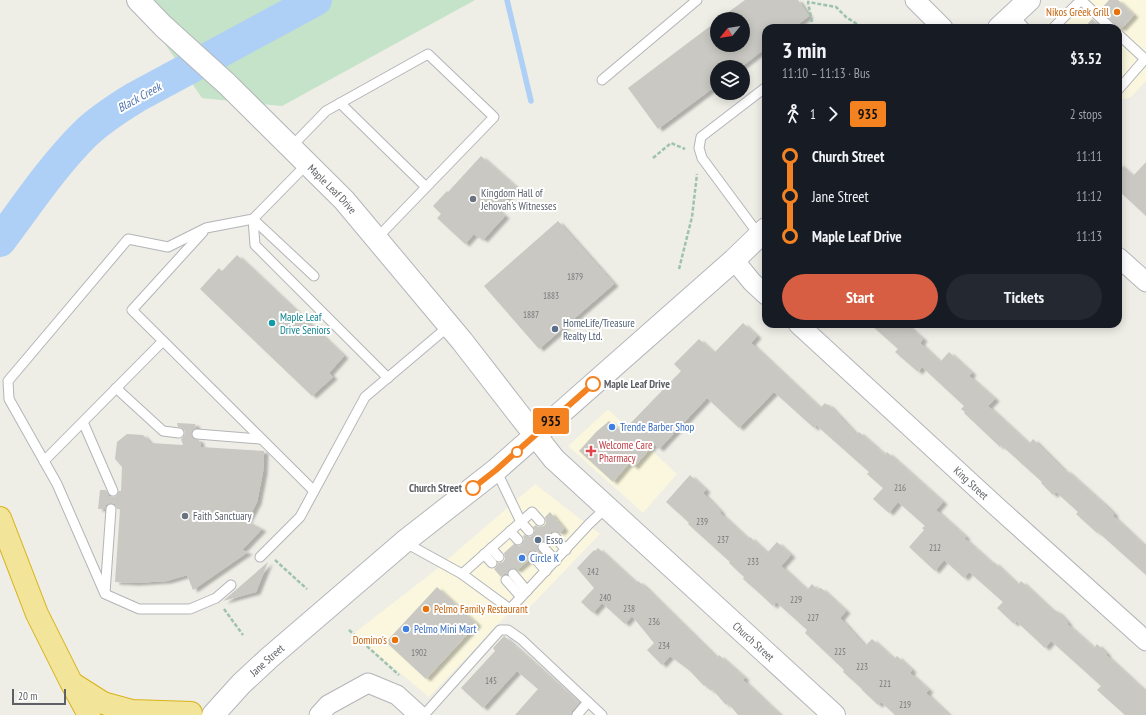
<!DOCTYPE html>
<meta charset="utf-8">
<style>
:root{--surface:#171b24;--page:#242831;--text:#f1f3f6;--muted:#9ea1a6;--accent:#d75e43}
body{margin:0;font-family:"PT Sans Narrow",sans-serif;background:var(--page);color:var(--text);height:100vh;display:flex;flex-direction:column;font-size:15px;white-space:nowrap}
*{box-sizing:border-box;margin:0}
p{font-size:13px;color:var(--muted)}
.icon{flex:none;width:22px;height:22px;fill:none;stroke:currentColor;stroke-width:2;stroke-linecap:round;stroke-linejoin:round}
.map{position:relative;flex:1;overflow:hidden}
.panel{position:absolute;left:762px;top:24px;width:360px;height:304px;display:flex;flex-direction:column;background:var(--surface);border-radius:12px;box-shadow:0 2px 10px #0003}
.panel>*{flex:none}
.badge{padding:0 8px;border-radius:3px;font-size:14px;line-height:26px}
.needle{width:26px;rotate:240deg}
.fabs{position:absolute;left:710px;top:12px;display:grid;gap:8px}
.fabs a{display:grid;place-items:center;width:40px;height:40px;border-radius:50%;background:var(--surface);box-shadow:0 2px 10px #0003;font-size:20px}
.scale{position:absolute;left:12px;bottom:10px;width:54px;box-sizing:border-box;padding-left:4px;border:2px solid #5d6064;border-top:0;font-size:11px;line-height:14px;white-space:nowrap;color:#5d6064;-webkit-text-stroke:3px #fff;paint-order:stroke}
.map>.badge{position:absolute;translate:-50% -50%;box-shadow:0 0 0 2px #fff}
.legs{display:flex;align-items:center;gap:6px;height:44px;padding:0 20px;font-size:13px}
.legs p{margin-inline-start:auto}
.head{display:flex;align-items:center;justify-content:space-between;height:68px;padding:0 20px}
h1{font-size:22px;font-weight:700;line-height:30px}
.button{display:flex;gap:8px;margin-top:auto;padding:8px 20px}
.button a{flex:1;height:46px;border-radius:24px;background:var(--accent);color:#fff;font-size:16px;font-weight:700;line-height:46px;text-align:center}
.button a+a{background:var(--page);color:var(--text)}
ul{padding:0 20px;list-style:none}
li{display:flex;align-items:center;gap:14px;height:40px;font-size:15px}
li i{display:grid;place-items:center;width:6px;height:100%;margin:0 5px;background:currentColor}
li i::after{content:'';width:10px;height:10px;margin:-5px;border:3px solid;border-radius:50%;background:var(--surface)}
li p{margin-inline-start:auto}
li:first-child i{background:linear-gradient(#0000 50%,currentColor 0)}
li:last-child i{background:linear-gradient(currentColor 50%,#0000 0)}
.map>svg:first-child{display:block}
.commercial{fill:#faf7de}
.green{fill:#c5e3c8}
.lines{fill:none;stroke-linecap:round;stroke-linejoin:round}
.stream{stroke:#aecff6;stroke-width:5.5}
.river{stroke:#aecff6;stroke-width:32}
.building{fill:#c9c8c2;filter:url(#shadow)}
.service-casing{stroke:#b3b5b9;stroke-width:11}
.minor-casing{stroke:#b3b5b9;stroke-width:21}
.tertiary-casing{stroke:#b3b5b9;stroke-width:24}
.secondary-casing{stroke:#b4b7bb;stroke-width:24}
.motorway-casing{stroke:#dab219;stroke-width:24}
.path{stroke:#9ec3ad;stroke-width:2.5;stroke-dasharray:4 2;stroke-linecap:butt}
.service{stroke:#fff;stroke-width:9}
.minor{stroke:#fff;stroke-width:19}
.tertiary{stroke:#fff;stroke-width:22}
.secondary{stroke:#fff;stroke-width:22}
.motorway{stroke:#f2e499;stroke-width:22}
.line-1-casing{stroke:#fff;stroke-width:9}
.line-1{stroke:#f58220;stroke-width:6}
.food-dot{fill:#e8710a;stroke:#fff;stroke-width:1.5}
.worship-dot{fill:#6b7280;stroke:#fff;stroke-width:1.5}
.culture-dot{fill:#0f9aa8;stroke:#fff;stroke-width:1.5}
.service-dot{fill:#5c6f8a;stroke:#fff;stroke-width:1.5}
.stop-1-dot{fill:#fff;stroke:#f58220;stroke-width:2}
.shop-dot{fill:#3f7fe0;stroke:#fff;stroke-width:1.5}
.health-dot{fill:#e0444e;stroke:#fff;stroke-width:1.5}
.labels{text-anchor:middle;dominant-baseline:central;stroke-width:4;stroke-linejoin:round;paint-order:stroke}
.number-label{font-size:9px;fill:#787a7c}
.food-label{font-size:11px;fill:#c56008;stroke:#fff;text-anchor:end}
.street-label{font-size:11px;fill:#5d6064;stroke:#fff}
.worship-label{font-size:11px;fill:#5b616d;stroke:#fff;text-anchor:start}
.culture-label{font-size:11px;fill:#0d838f;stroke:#fff;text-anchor:start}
.service-label{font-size:11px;fill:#4e5e75;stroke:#fff;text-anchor:start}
.stop-label{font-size:11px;font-weight:bold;fill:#5d6064;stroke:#fff;text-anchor:start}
.shop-label{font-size:11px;fill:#366cbe;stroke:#fff;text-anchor:start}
.health-label{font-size:11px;fill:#be3a42;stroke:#fff;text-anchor:start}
.water-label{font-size:12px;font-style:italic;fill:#5074af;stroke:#fff}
</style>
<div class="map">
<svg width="1146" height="715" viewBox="0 0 1146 715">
<defs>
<filter id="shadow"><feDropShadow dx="4.5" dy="2.5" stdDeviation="1" flood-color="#0004"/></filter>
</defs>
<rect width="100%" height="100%" fill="#eeede6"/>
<g class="commercial">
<path d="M1073,0H1146V81L1130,98L1118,100V28H1043Z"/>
<path d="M608,409L677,474L643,513L568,446Z"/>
<path d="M535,484L600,534L525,612L517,604L429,697L353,634L433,572Z"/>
</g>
<path class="green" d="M135,0H475L282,106L202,98Z"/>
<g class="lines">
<path class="stream" d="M507,0L531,101"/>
<path class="river" d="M0,241C27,205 52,167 84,135C99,120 118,108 136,97L316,0"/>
</g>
<g class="building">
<path d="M745,0H798L809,16L793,28H766V48L741,67H717V85L658,129L628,88L717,21V45H743V19H719Z"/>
<path d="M1109,0H1118L1134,15L1122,28H1117L1115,24L1100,10Z"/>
<path d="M1092,19L1102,28H1084Z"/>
<path d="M481,156L517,188L497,209L505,216L483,240L480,237L479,238L474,234L465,244L437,218L441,214L433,206L447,191L448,192Z"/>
<path d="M1146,162V216L1118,190V163L1133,176Z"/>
<path d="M558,221L614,284L539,349L484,286Z"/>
<path d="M237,255L344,356L329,373L333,377L312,396L200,289L219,268L222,271Z"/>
<path d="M743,323L757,336L751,343L820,408L825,403L827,405L828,404L856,434L859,432L885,455L887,452L943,502L936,510L966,537L964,538L993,564L994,562L1018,585L1021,581L1052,610L1053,609L1059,613L1068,623L1067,624L1094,648L1097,644L1107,654L1106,655L1146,692V715H1125L1097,690L1101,686L1051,641L1045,648L1016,621L1014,624L997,608L1003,602L969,572L964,578L944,560L935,571L909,547L924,530L922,528L925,526L898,502L889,513L873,499L883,488L867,474L869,472L816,425L814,428L774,392L739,428L707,398L659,449L654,444L634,467L629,463L613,482L579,451L596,432L609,421L622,432L681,371L674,364L699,339L714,353Z"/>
<path d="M870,324H906L923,339L920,343L940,362L949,352L972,373L969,376L995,399L988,406L1029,444L1033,439L1065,471L1066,470L1104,504L1114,514L1113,516L1146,547V575L1098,532L1097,533L1076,514L1078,512L1056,492L1053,495L1041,483L1042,482L1001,445L1000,447L980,428L964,413L965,412L961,409L964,406L922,367L918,372L895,352L898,349Z"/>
<path d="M177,423L195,424L196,428L192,431L191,436L194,439L199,440L201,447L264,451L263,472L257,502L247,521L262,529L242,550L248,552L193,590L187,575L167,581L135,583L115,582L120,509H117L115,504L111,503L106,505L105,509H98L100,490H106L109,496L113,497L116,496L119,491H121L122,467L115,459L117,442L127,434L143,435L150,443L183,445L181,439L184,436L185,431L182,428L178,427Z"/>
<path d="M690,475L706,490L703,493L721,512L720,513L748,539L750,537L767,553L777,542L791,555L781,566L807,590L812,584L817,589L821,588L846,611L840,618L865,646L872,639L894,659L897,656L912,670L910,673L929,690L926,693L949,715H895L881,702L878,705L862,690V689L843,672L844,670L805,633L807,630L776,602L773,606L758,592L743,579L744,577L729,563L730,562L688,524L689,523L686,520L666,502Z"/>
<path d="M550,512L564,529L560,533L557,531L551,532L549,535L551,541L548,543L544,541L539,542L537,546L539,551L538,552L532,550L529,551L527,554L529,560L517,570L512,568L509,570L507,574H504L501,577L494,569L496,567L498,563L503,562L505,559L504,553L514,544L519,546L522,544L524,539L523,536L524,535L530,537L533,535L535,530L533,527L536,525L538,527L544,526L546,523L545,517Z"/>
<path d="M598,548L636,583L638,581L643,585L717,658L719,655L745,678L743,680L780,715H738L728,703L726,705L712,689L711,691L705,685L704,686L689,670L670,656L662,665L647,650L654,643L632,616L625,624L602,603L593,613L581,602L594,588L577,568L594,550L595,551Z"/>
<path d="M268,562L256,592L223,601Z"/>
<path d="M437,587L477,624L426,679L386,642Z"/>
<path d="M504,636L579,703L572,711L571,715H515L538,689L517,671L483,708L461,688L495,651L493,648Z"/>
</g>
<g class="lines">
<defs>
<g id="service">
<path d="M1081,0L1111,28"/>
<path d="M1013,15L1025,28"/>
<path d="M1053,28L1081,0"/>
<path d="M1118,34L1145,59L1118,90"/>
<path d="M602,80L697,0"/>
<path d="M340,103L426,187"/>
<path d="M291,147L326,111L428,54L494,117L377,238"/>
<path d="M253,219L255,245L388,378"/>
<path d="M253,219L314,276"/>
<path d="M203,232L132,310L314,491"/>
<path d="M759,235L702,158L699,148L701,137L766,87"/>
<path d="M116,388L163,431L179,433"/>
<path d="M83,422L113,491"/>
<path d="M197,434L260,439"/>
<path d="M44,461L163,341"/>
<path d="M496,470L521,522L529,531"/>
<path d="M510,531L518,540"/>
<path d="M555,537L566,550"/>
<path d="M404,542L462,574L510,609L589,524L607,507"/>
<path d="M543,547L556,561"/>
<path d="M491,548L499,557"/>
<path d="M484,554L492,563"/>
<path d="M533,556L546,571"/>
<path d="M260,557L300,517L365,397L449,326"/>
<path d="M462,574L532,512L540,521"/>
<path d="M513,574L527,591"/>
<path d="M506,580L521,597"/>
<path d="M231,585L216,598L190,609H139L105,594L57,484L9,399L8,381L128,239L168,247L206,228L253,219L307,164"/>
<path d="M105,593L111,509"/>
<path d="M424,715L500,630H508L521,639L602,715"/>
<path d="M577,715L588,702"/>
</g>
<g id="minor">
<path d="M915,0L943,28"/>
<path d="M1118,257L1146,282"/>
<path d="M734,260L752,282L766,295"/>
<path id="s1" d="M798,324L996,506L1146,641"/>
<path d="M319,715L328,705L368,683L397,695L419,715"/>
</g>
<g id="tertiary">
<path id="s2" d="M138,0L163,26L227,84L344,200L462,341L517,412L554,459L834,715"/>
</g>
<g id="secondary">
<path d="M999,28L1029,0"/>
<path id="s3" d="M213,715L241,684L269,658L404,542L496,470L734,260L766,229"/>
</g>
<g id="motorway">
<path d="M0,518L37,614L71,682L89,715"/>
<path d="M73,684L103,703L132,711L191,713"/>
</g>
</defs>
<use href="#service" class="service-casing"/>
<use href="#minor" class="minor-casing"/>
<use href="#tertiary" class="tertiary-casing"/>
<use href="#secondary" class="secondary-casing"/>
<use href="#motorway" class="motorway-casing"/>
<g class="path">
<path d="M813,28L808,2L836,7L846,17L863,28"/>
<path d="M653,158L671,143L685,149"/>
<path d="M679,269L692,217L697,174"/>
<path d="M275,560L307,589"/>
<path d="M224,609L243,635"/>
<path d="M349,630L399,675"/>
</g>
<use href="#service" class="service"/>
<use href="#minor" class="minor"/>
<use href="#tertiary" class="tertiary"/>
<use href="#secondary" class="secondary"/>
<use href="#motorway" class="motorway"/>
</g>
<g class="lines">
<defs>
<path id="line-1" d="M473,488L496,470L593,384"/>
</defs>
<use href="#line-1" class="line-1-casing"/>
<use href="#line-1" class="line-1"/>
</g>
<g class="food-dot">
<circle cx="1117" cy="12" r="4"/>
<circle cx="426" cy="609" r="4"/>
<circle cx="395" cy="640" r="4"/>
</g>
<g class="worship-dot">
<circle cx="473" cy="199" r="4"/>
<circle cx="185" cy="516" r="4"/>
</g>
<circle class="culture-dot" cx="272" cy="323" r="4"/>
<g class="service-dot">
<circle cx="555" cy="329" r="4"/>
<circle cx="538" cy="540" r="4"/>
</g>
<g class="stop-1-dot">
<circle cx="593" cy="384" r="7"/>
<circle cx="517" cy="452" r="5"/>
<circle cx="473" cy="488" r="7"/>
</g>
<g class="shop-dot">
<circle cx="612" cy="427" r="4"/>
<circle cx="522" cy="558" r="4"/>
<circle cx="406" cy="629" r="4"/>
</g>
<path class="health-dot" d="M589 445h4v4h4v4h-4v4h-4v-4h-4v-4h4z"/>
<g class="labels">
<g class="number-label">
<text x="575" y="276">1879</text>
<text x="551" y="295">1883</text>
<text x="531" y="314">1887</text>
<text x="900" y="487">216</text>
<text x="702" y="521">239</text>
<text x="723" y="539">237</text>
<text x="935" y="547">212</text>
<text x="753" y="561">233</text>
<text x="593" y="571">242</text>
<text x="605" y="597">240</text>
<text x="796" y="599">229</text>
<text x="629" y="608">238</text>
<text x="813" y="617">227</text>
<text x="654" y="621">236</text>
<text x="664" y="645">234</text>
<text x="840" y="651">225</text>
<text x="419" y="652">1902</text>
<text x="862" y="666">223</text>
<text x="491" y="680">145</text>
<text x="885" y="683">221</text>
<text x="905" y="704">219</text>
</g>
<g class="food-label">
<text x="1109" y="12">Nikos Greek Grill</text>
<text x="434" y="609" text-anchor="start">Pelmo Family Restaurant</text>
<text x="387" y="640">Domino's</text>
</g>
<g class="street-label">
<text stroke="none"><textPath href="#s2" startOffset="271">Maple Leaf Drive</textPath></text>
<text stroke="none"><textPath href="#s1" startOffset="235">King Street</textPath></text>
<text stroke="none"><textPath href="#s2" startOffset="891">Church Street</textPath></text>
<text stroke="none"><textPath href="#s3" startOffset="77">Jane Street</textPath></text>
</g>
<g class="worship-label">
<text x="481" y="193">Kingdom Hall of<tspan x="481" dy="13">Jehovah's Witnesses</tspan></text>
<text x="193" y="516">Faith Sanctuary</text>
</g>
<g class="culture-label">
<text x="280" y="317">Maple Leaf<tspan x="280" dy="13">Drive Seniors</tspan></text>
</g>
<g class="service-label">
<text x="563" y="323">HomeLife/Treasure<tspan x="563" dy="13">Realty Ltd.</tspan></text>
<text x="546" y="540">Esso</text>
</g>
<g class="stop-label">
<text x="604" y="384">Maple Leaf Drive</text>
<text x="462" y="488" text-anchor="end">Church Street</text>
</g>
<g class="shop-label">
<text x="620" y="427">Trende Barber Shop</text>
<text x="530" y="558">Circle K</text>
<text x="414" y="629">Pelmo Mini Mart</text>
</g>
<g class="health-label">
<text x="599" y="445">Welcome Care<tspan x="599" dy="13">Pharmacy</tspan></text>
</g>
<g class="water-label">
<text transform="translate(139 97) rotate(-29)">Black Creek</text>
</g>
</g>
</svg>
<div class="fabs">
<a><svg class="needle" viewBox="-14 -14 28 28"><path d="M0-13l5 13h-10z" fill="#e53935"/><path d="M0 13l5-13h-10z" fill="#9ea1a6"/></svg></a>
<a><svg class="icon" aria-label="layers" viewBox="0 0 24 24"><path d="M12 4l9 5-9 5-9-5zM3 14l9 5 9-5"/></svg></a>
</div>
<div class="scale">20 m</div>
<b class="badge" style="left:551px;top:421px;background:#f58220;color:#111">935</b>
<section class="panel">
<div class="head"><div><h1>3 min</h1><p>11:10 – 11:13 · Bus</p></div><b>$3.52</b></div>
<div class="legs"><svg class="icon" aria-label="walk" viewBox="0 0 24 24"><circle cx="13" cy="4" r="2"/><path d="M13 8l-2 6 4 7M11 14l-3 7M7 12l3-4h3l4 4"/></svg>1<svg class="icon" aria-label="forward" viewBox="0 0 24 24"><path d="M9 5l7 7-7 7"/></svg><b class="badge" style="background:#f58220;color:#111">935</b><p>2 stops</p></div>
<ul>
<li><i style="color:#f58220"></i><b>Church Street</b><p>11:11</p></li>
<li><i style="color:#f58220"></i><span>Jane Street</span><p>11:12</p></li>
<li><i style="color:#f58220"></i><b>Maple Leaf Drive</b><p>11:13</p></li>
</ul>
<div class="button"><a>Start</a><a>Tickets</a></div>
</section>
</div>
